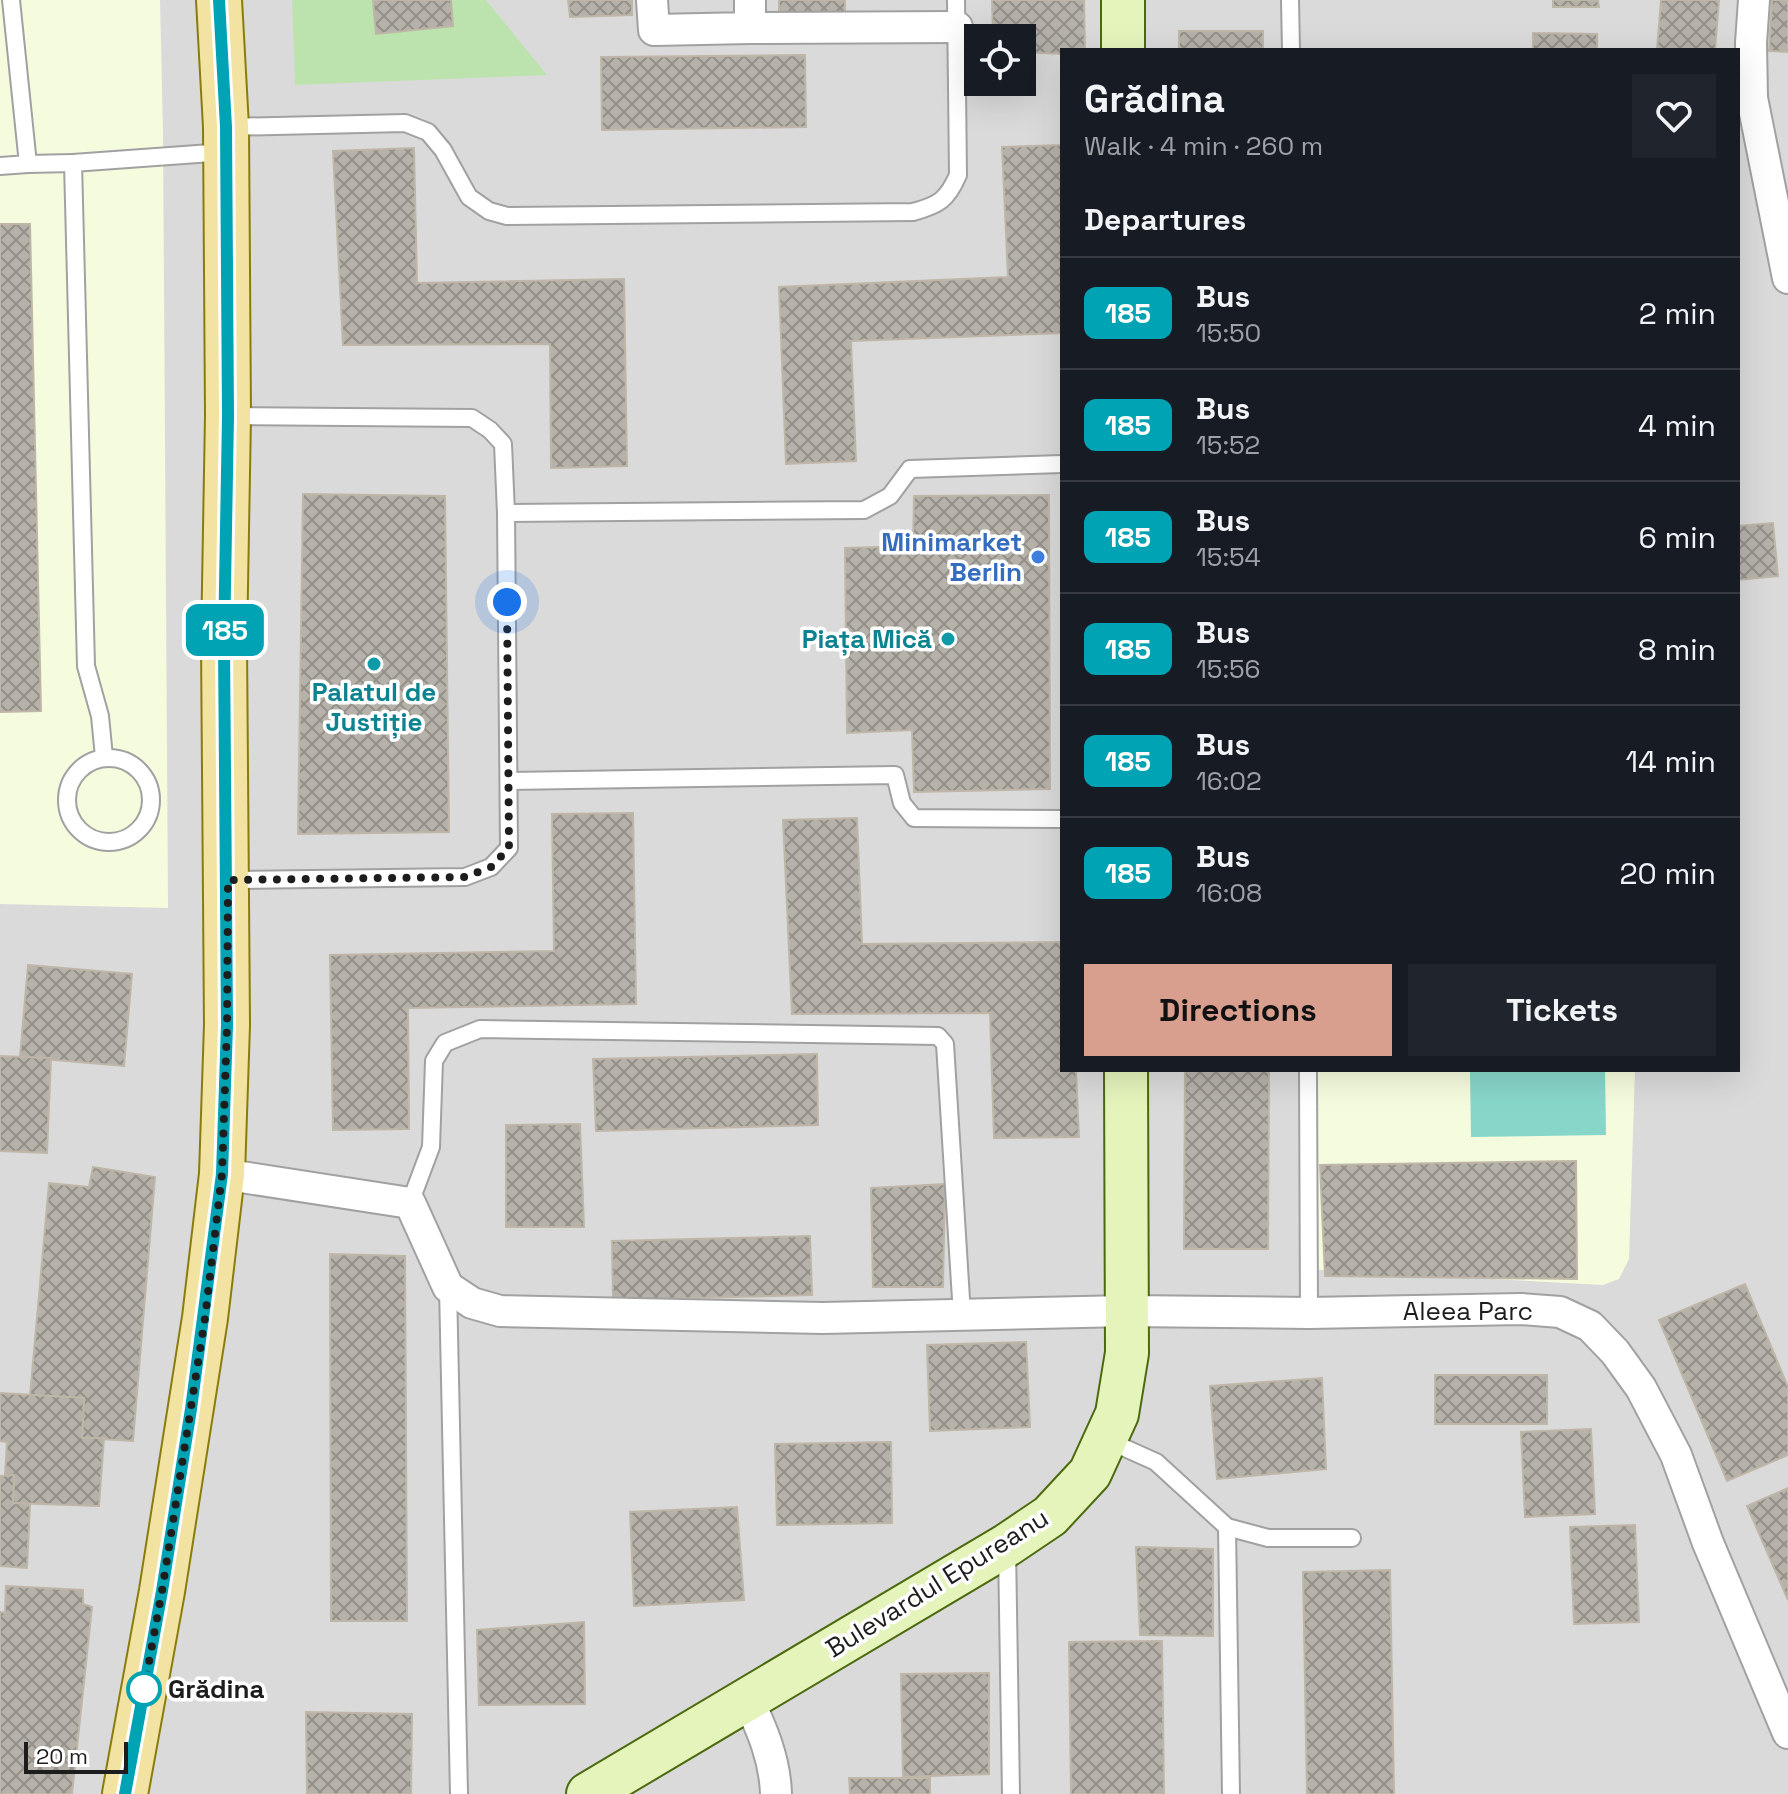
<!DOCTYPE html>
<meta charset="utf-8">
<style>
:root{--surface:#171b24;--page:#20242c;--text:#f1f3f6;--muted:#9ea1a6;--line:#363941;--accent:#d89f8f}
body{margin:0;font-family:"Space Grotesk",sans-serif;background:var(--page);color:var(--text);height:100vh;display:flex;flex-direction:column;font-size:30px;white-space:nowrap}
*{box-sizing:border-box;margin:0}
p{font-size:26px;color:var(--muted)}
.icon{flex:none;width:44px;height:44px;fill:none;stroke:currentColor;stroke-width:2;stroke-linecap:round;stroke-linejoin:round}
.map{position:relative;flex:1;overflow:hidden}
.panel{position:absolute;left:1060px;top:48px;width:680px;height:1024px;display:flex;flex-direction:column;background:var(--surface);border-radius:0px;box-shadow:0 8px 32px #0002}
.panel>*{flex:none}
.badge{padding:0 16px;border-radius:12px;font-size:28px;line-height:52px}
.buttons{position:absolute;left:964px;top:24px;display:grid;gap:16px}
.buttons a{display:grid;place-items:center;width:72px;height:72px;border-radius:0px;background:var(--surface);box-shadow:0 8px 32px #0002;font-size:40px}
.scale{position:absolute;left:24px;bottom:20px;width:104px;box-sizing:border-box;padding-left:8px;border:4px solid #1d1d1d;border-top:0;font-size:22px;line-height:28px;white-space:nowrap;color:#1d1d1d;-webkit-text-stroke:6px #fff;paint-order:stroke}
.you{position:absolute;width:40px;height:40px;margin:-20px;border:6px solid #fff;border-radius:50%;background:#1a73e8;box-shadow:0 0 0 12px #1a73e833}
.map>.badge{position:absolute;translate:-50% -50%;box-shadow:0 0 0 4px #fff}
h2{padding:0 24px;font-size:30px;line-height:72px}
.round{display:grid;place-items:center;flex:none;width:84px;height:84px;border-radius:0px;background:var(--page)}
.head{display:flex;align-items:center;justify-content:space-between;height:136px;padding:0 24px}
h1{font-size:38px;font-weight:700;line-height:60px}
.cta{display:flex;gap:16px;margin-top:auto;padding:16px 24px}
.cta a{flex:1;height:92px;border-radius:0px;background:var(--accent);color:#111;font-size:32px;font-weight:700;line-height:92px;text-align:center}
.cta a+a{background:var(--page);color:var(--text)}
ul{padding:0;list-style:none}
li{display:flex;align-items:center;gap:24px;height:112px;padding:0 24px;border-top:2px solid var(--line)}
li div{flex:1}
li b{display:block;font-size:30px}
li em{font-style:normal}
li .badge{min-width:88px;font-weight:700;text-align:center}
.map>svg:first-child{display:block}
.residential{fill:#dbdada;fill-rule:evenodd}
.education{fill:#f5fcde}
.grass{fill:#bce3ad}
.pitch{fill:#88d6ca}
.building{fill:url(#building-cross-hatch);stroke:#beb6a7;stroke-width:2}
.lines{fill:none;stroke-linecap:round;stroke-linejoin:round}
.service-casing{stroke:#a1a1a1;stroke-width:20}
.minor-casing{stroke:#a1a1a1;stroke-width:34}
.secondary-casing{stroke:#4b6a0e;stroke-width:46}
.primary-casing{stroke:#897c0d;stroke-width:48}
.service{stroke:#fff;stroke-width:16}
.minor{stroke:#fff;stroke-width:30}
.secondary{stroke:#e4f4bb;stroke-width:42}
.primary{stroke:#f3e3a2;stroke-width:44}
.line-casing{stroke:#fff;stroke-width:18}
.line{stroke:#00a3b4;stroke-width:12}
.walk{stroke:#1d1d1d;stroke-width:8;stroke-dasharray:0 14.4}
.shop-dot{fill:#3f7fe0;stroke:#fff;stroke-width:3}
.culture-dot{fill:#0f9aa8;stroke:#fff;stroke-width:3}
.stop-dot{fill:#fff;stroke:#00a3b4;stroke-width:4}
.labels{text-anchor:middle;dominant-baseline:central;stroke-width:7;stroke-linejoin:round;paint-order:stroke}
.shop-label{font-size:26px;font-weight:bold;fill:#366cbe;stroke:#fff;text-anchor:end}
.culture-label{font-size:26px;font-weight:bold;fill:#0d838f;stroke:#fff;text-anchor:end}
.street-label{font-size:26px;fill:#1d1d1d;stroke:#fff}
.stop-label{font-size:26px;font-weight:bold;fill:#1d1d1d;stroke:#fff;text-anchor:start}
</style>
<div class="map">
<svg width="1788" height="1794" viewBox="0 0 1788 1794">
<defs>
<pattern id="building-cross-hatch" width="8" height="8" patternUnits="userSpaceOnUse" patternTransform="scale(2)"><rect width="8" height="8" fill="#b6b2aa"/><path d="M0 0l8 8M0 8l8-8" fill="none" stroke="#93908a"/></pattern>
</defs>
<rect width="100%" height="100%" fill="#edece4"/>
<path class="residential" d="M0,0H1788V1794H0ZM978,38H1022V82H978ZM1062,50H1738V1070H1062Z"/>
<g class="education">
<path d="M0,0H160L163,134L168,908L0,904Z"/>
<path d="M1301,1070H1635L1629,1259L1619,1279L1603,1285L1306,1269Z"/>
</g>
<path class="grass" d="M292,0H486L547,75L295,85Z"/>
<path class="pitch" d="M1470,1070H1605L1606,1135L1471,1137Z"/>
<g class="building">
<path d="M373,0H451L453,26L376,34Z"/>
<path d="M568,0H632V15L570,17Z"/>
<path d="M779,0H845V14L779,13Z"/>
<path d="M992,0H1084L1085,50H1062V54L1022,52V38H993Z"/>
<path d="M1553,0H1598L1599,7H1553Z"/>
<path d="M1661,0H1719L1715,50H1657Z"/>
<path d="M1772,0H1788V52L1769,51Z"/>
<rect x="1179" y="31" width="84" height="19"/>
<path d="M1533,33L1597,34V50H1533Z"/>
<path d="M805,55L806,127L602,130L601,57Z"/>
<path d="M1062,145V333L851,341L856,461L786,464L779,287L1008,277L1002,147Z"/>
<path d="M414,148L417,283L624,279L627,466L551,468L550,344L343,345L333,151Z"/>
<path d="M0,224H30L41,711L0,712Z"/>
<path d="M303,494L445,496L449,832L298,834Z"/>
<path d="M1049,495L1050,789L914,792L912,730L847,733L845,548L913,546L914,496Z"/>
<path d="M1773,523L1778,576L1738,580V526Z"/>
<path d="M633,813L636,1004L408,1008L409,1129L333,1130L330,955L554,951L552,814Z"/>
<path d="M857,818L862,944L1062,942V1070H1076L1079,1137L994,1138L990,1013L792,1014L783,820Z"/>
<path d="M28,965L132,974L124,1066L20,1057Z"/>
<path d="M817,1054L818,1125L596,1131L593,1059Z"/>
<path d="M0,1056L51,1058L47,1153L0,1151Z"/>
<path d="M1185,1070H1269L1268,1249H1184Z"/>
<path d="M580,1124L584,1227H506V1125Z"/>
<path d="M1576,1161L1577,1279L1325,1276L1320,1165Z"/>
<path d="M93,1167L155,1177L133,1441L82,1438L84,1398L30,1396L49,1183L89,1187Z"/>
<path d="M945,1184L943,1287H873L871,1188Z"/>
<path d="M810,1236L812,1295L613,1300L612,1241Z"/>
<path d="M330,1254L405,1256L407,1621H331Z"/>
<path d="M1745,1284L1788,1387V1455L1727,1481L1659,1320Z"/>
<path d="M1026,1342L1030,1427L930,1431L927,1345Z"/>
<rect x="1435" y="1375" width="112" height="49"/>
<path d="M1322,1378L1326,1469L1217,1479L1210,1386Z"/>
<path d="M0,1393L84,1398L82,1438H104L99,1506L13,1503L14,1475L5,1476L7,1442L0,1441Z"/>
<path d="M1591,1429L1595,1514L1525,1517L1521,1432Z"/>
<path d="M891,1442L892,1523L777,1525L775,1444Z"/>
<path d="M14,1475L13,1503L30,1504L27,1568L0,1566V1476Z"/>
<path d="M1788,1488V1600L1747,1506Z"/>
<path d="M737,1507L744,1600L634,1606L630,1512Z"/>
<path d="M1635,1525L1639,1622L1574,1624L1570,1527Z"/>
<path d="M1136,1547L1213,1549V1636L1140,1635Z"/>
<path d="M1390,1570L1394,1794H1307L1303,1572Z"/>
<path d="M6,1586L83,1590V1604L92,1607L72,1794H0V1612L5,1613Z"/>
<path d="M584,1622L585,1704L479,1705L477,1630Z"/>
<path d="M1162,1641L1164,1794H1071L1069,1642Z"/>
<path d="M989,1673V1774L903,1777L901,1674Z"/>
<path d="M306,1712L412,1714L411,1794H307Z"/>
<path d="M849,1778H930V1794H850Z"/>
</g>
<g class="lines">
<defs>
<g id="service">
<path d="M1290,0L1291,50"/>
<path d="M227,127L405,123L428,132L443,150L469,197L489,211L507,216L913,212C939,205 947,200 958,175L956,0"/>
<path d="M28,164L73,163"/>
<path d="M0,166L28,164L11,0"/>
<path d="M506,513L864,510L890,496L910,469L1062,464"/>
<path d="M104,757L100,716L86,666L73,163L225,152"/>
<circle cx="109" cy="800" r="42"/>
<path d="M509,781L895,775L902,803L914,818L1062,819"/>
<path d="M228,880L465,877L491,867L509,848L506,513L503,444L490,430L472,418L230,416"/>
<path d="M1308,1070L1309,1313"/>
<path d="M410,1203L431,1147L434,1061L445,1043L480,1029L938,1036L945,1044L962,1315"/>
<path d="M448,1287L459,1794"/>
<path d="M1107,1440L1156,1462L1227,1527L1268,1538H1352"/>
<path d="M1227,1527L1231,1794"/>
<path d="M1007,1548L1011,1794"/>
</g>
<g id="minor">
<path d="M652,0L654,30L750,28V0"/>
<path d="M1754,0L1751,43L1752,98L1788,278"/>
<path d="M750,28L957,27"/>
<path d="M222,1174L410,1203L448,1287L472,1303L500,1311L823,1318L1126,1311L1309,1313L1521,1309L1560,1312L1590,1326L1615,1352L1641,1388L1676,1455L1708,1543L1788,1733"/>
<path d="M748,1699C762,1730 775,1759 776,1794"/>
</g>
<g id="secondary">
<path d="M1123,50V0"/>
<path d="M588,1794L1007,1545L1050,1516L1090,1473L1117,1414L1127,1353L1126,1070"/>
</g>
<path id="primary" d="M125,1794L162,1591L205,1318L222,1174L227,1025L224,643L228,416L226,127L219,0"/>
</defs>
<use href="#service" class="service-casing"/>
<use href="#minor" class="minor-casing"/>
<use href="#secondary" class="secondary-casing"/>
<use href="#primary" class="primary-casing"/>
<use href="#service" class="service"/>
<use href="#minor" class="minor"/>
<use href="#secondary" class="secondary"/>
<use href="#primary" class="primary"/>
</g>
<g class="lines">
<defs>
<path id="line" d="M125,1794L162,1591L191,1409L222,1174L227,1025L224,643L228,416L226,127L219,0"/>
</defs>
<use href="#line" class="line-casing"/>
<use href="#line" class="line"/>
<path class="walk" d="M144,1689L162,1591L205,1318L222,1174L227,1025L228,880L465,877L491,867L509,848L507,602"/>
</g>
<circle class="shop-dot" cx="1038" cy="557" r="8"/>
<g class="culture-dot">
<circle cx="948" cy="639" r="8"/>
<circle cx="374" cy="664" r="8"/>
</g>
<circle class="stop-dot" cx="144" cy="1689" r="16"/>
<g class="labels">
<g class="shop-label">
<text x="1022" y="542">Minimarket<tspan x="1022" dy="30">Berlin</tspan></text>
</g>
<g class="culture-label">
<text x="932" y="639">Piața Mică</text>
<text x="374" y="692" text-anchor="middle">Palatul de<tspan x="374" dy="30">Justiție</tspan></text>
</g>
<g class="street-label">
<text x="1468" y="1311">Aleea Parc</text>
<text transform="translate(937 1583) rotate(-32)">Bulevardul Epureanu</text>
</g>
<g class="stop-label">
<text x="168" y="1689">Grădina</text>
</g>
</g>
</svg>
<div class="buttons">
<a><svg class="icon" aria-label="locate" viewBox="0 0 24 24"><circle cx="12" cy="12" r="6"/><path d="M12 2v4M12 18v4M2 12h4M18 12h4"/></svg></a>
</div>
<div class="scale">20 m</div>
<div class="you" style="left:507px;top:602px"></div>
<b class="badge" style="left:225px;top:630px;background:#00a3b4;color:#fff">185</b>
<section class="panel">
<div class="head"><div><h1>Grădina</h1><p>Walk · 4 min · 260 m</p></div><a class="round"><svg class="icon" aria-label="heart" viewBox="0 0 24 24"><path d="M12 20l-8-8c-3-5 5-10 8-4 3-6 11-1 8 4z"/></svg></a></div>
<h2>Departures</h2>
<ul>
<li><span class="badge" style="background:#00a3b4;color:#fff">185</span><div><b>Bus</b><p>15:50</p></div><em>2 min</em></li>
<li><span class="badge" style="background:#00a3b4;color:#fff">185</span><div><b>Bus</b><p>15:52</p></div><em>4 min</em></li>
<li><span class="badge" style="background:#00a3b4;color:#fff">185</span><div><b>Bus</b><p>15:54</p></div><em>6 min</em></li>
<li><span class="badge" style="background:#00a3b4;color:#fff">185</span><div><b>Bus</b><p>15:56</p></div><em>8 min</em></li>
<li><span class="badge" style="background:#00a3b4;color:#fff">185</span><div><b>Bus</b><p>16:02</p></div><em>14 min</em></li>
<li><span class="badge" style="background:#00a3b4;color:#fff">185</span><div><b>Bus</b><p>16:08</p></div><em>20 min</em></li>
</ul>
<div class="cta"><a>Directions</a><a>Tickets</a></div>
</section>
</div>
